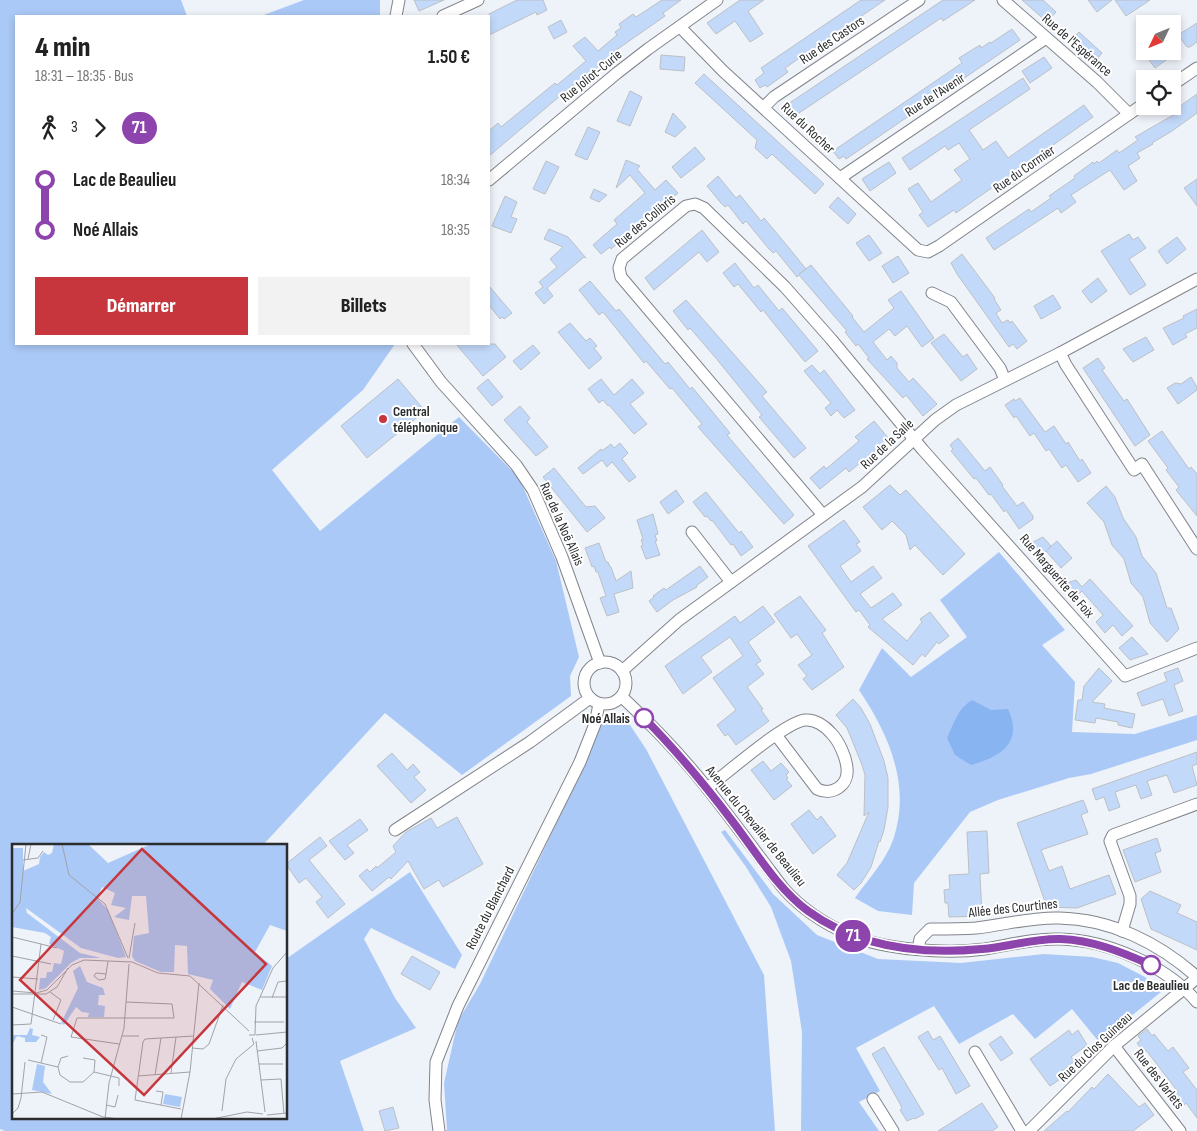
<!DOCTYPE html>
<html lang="fr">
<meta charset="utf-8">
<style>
:root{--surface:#fff;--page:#f2f2f2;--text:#222;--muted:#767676;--accent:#c6363c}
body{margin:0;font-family:"Sofia Sans Condensed",sans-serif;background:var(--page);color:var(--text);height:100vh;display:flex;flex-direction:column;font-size:19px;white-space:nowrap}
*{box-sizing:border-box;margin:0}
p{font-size:16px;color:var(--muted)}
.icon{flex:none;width:28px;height:28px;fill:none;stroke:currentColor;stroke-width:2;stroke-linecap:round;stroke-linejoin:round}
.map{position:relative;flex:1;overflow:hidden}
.panel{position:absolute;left:15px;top:15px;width:475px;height:330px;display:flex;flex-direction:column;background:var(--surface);border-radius:0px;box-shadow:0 2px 8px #0003}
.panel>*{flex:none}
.badge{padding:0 10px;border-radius:16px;font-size:18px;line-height:32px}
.needle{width:32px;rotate:227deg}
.buttons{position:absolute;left:1136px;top:15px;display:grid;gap:10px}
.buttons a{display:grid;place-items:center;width:45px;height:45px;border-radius:0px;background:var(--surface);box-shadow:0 2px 8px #0003;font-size:25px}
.map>.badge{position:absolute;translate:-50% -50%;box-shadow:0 0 0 2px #fff}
.legs{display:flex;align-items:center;gap:8px;height:55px;padding:0 20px;font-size:16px}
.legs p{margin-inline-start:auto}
.headline{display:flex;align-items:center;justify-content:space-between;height:85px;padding:0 20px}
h1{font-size:28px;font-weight:800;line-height:38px}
.button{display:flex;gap:10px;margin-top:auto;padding:10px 20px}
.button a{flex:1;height:58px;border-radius:0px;background:var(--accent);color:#fff;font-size:20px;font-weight:800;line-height:58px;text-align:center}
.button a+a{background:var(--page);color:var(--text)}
ul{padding:0 20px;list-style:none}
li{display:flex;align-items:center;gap:18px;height:50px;font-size:19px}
li i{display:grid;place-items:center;width:8px;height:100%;margin:0 6px;background:currentColor}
li i::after{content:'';width:12px;height:12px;margin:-6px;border:4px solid;border-radius:50%;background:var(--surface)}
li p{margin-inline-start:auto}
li:first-child i{background:linear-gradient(#0000 50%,currentColor 0)}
li:last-child i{background:linear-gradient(currentColor 50%,#0000 0)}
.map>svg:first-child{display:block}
.green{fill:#abc9f6}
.water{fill:#89b4f2}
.building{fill:#c3d9f9;stroke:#bcc0c6}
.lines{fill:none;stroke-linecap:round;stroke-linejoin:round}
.street-casing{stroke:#82858b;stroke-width:13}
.street{stroke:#fff;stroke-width:11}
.line-1-casing{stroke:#fff;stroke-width:11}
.line-1{stroke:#8e44ad;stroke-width:8}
.poi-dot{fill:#c6363c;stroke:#fff;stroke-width:2}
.stop-1-dot{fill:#fff;stroke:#8e44ad;stroke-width:2.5}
.labels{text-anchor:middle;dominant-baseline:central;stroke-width:4;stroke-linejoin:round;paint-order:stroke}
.street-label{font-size:14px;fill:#2a2c2e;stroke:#fff}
.poi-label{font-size:14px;font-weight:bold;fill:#2a2c2e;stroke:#fff;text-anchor:start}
.stop-label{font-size:14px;font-weight:bold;fill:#2a2c2e;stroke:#fff;text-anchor:end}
.inset-road{fill:none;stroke:#a0a3a8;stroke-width:1}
.view{fill:#c6363c;fill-opacity:0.15;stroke:#c6363c;stroke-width:2.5}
.inset-edge{fill:none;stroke:#2a2c2e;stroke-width:2.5}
</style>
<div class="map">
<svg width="1197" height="1131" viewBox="0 0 1197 1131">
<rect width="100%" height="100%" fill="#eef2f9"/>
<g class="green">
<path d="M0,0H181L187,16H16V344H395L363,390L272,470L320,531L459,417L519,478L556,561L579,657L570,676L571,696L462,775L385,713L263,845H14V1117H286V959L410,872L462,955L455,969L371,928L364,939L395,998L416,1028L340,1061L364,1131H5L0,1129Z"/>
<path d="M304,0H380V16H261Z"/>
<path d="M999,552L1065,630L1042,645L1075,682L1072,732L1135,734L1197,715V740L1091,774L1069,778L998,800L970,812L914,883L912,915L878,911L855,898C868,879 887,860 894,837C911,784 888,733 859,690L882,648L911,677L967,637L940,600Z"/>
<path d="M618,716L628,722L646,749L764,975L775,1131H444L447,1130L444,1083L458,1021L480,984L587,759L602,718Z"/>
<path d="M725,830L773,894L817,935L878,959L961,963L1044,954L1092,957L1118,963L1145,977L1161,992L1099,1042L1072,1009L1035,1039L1013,1014L959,1044L934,1006L856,1048L880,1091L859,1102L879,1131H801L802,1032L791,961L771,907L746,867L721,832Z"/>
</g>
<path class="water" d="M972,700L991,710L1008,709C1024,743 1000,757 971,765L955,755L947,738C953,725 958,708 972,700Z"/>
<g class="building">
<path d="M414,0H444L419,11Z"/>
<path d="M517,0H543L547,10L537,15L536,12L489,35V14Z"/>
<path d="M662,0H681L663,13L665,16L612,53L614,56L595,72L576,87L573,85L489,156V131L498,123L501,127L555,83L557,85L586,61L573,46L585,37L598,51L617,35L615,32L621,28L619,24L633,14L636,17Z"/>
<path d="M740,0H764L748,11L763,34L750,42L735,21L716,34L707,23Z"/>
<path d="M861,0H885L785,68L788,72L767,87L765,85L760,88L755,80L764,73L761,68Z"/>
<path d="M943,0H975L943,21L941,18L793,117L785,106Z"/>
<path d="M1022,0H1043L1056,12L1047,22Z"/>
<path d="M1088,0H1112L1097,12Z"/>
<path d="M1115,0H1150L1126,16Z"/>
<path d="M561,20L567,32L554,39L548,27Z"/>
<path d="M1197,23V42L1190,47H1187L1178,35Z"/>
<path d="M1012,29L1020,40L846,159L844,156L839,159L833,151L962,63L959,58L980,45L981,48L990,42L991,43Z"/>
<path d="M1079,32L1102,53L1093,64L1070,42Z"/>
<path d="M1155,51H1179L1155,68L1147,57Z"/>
<path d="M661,55L685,57L684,71L660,69Z"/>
<path d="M1044,57L1052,68L1030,83L1022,71Z"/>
<path d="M704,74L824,184L815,194L772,154L767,159L755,148L757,140L695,83Z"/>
<path d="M1023,78L1030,89L969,130L983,150L996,141L1008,158L1084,105L1093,117L956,213L954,210L928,227L919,215L923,212L908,189L918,183L931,202L962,180L954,170L970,159L959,143L948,150L945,146L910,170L902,158Z"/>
<path d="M630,91L642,97L630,126L617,121Z"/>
<path d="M1197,94V113L1172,131L1152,143L1153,144L1137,153L1140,158L1128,166L1137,181L1124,190L1110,170L1071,195L1076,202L1061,213L1058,208L994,250L986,238L1029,209L1031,212L1051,198L1049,196L1075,178L1074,176L1093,162L1094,164L1097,161L1099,163L1117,150L1119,153L1138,140L1135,137L1175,114L1173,111Z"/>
<path d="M673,113L686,127L675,137L665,132Z"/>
<path d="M588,127L600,132L587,160L575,155Z"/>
<path d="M695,147L705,159L681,178L672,167Z"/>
<path d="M626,160L640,166L637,169L655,190L666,180L678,193L611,249L610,247L601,254L593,245L617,224L614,220L645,193L630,175L616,188Z"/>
<path d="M546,161L559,167L545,194L533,189Z"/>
<path d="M889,162L896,173L870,191L862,179Z"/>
<path d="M718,176L736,198L740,195L761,221L764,218L789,248L806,269L799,274L811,265L853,316L852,317L864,332L894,308L888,300L901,291L934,338L922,347L907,326L895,336L889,329L873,342L887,360L891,356L897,363V368L909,382L913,378L937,404L923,416L906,395L903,398L867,359L869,358L858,344L856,346L845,332L847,331L799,275L797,277L776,251L773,253L769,249L746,221L743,224L728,205L725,207L720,202L707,186Z"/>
<path d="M1197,179V206L1184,188Z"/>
<path d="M594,189L607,195L599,202L590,198Z"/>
<path d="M505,196L517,202L511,217L517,219L511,233L492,226Z"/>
<path d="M838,197L856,214L848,224L829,207Z"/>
<path d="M549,229L568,237L586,258L584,257L547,288L553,296L544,304L535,293L543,287L539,282L557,267L550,259L563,247L544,239Z"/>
<path d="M702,230L719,252L707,262L699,252L654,290L645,278Z"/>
<path d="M1129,234L1133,240L1138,237L1146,248L1129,259L1146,285L1130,295L1101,251Z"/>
<path d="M869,235L882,253L869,261L856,243Z"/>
<path d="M1177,237L1186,249L1167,264L1158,251Z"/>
<path d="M962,254L995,298L994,299L1001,310L996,313L1002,323L1008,320L1010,323L1012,321L1027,341L1017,349L1013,344L1009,347L957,274L951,263Z"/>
<path d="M898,256L909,273L893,283L882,266Z"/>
<path d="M735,263L754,288L758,285L779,311L782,308L818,351L805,362L763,310L761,312L738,284L734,287L723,273Z"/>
<path d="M1098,278L1107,291L1091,303L1082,291Z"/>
<path d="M590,281L616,311L619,309L665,364L668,362L690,389L692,387L730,433L727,435L794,515L784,524L698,427L702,424L672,388L670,389L646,361L644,363L603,312L599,315L579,290Z"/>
<path d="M489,286L512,313L504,319L502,317L500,319L489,305Z"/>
<path d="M1053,295L1061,308L1041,319L1034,306Z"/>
<path d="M686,300L767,392L762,396L806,448L794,458L759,417L762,415L715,357L690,328L688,330L673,311Z"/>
<path d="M1197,309V328L1185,334L1187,337L1173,345L1163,328L1184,318L1183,316Z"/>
<path d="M570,323L586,341L590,338L597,346L594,348L602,358L589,369L558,332Z"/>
<path d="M944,334L963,357L967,354L977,369L961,381L931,343Z"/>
<path d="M1146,337L1154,350L1133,362L1123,349Z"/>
<path d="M456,344H495L506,357L483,376Z"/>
<path d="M533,345L540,353L521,370L513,361Z"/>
<path d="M1098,358L1105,368L1102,370L1124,401L1127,399L1150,435L1135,446L1083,368Z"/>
<path d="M812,365L820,374L824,370L855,410L844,418L837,410L831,416L825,408L831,403L804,371Z"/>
<path d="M1191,377L1197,387V390L1178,404L1167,388L1175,383L1181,384Z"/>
<path d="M398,379L425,411L367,458L341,426Z"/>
<path d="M488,379L503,397L492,406L477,388Z"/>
<path d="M601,379L614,395L632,379L644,393L630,404L647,424L634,434L609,405L608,406L603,400L599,403L588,389Z"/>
<path d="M1020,398L1045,432L1054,426L1066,444L1068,442L1080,461L1082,459L1091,473L1078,482L1066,465L1062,468L1049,449L1046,451L1034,433L1030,436L1016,416L1014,418L1005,405L1014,399L1015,401Z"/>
<path d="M520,406L530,418L527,422L548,447L536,456L504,420Z"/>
<path d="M874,421L889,439L849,472L846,468L820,489L810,478L824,466L826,469L859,441L855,437Z"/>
<path d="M1162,431L1189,469L1191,467L1197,474V516L1176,490L1179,487L1166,470L1168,468L1148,441Z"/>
<path d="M958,438L985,471L990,467L1003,485L1002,486L1017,506L1023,502L1033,516V519L1019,529L1006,510L1004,512L991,494L989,495L976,478L974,479L951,451L953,449L950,445Z"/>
<path d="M620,443L628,453L622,459L636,477L629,482L612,462L607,467L602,460L583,474L578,468L601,449L602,451L611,444L614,448Z"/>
<path d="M554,468L586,507L595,506L605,518L587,532L543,477Z"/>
<path d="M890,485L900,495L906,490L965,554L943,575L915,545L910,550L906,535L892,521L882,530L863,507Z"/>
<path d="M1106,486L1115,497L1123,518L1136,537L1142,556L1156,573L1167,608H1171L1179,629L1167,642L1150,623L1143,597L1131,583L1124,559L1112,545L1104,522L1087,503Z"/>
<path d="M676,490L684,502L668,514L660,502Z"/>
<path d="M706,492L739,533L741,531L753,547L741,556L733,544L731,545L712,520L711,521L707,516L705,517L693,502Z"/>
<path d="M653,514L658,534L655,535L657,541H655L660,555L646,559L641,546L643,545L641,540L643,539L637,520Z"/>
<path d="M844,520L860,542L856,544L861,551L840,566L851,582L873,566L882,578L860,594L871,608L893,593L902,605L882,619L907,641L922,622L920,619L930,612L949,636L939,644L937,642L925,657L922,654L913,665L868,627L870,625L859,610L856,612L808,546Z"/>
<path d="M1043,537L1051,546L1047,550L1057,541L1072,558L1061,568L1046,551L1039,557L1027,545Z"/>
<path d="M599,543L606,562H608L610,567H611L616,581L631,571L633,588L614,594L619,612L607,616L600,598L606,596L598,572H596L594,566L592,567L585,548Z"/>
<path d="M700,566L708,577L696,586L697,587L673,600L657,612L649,601L654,597L653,596L664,588L666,590Z"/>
<path d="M1090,579L1133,626L1122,636L1113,625L1105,633L1096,622L1103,615L1082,591L1075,597L1064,584L1076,580L1082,587Z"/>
<path d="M800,596L826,630L822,633L844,667L812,690L803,679L807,676L798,665L812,655L797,634L791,638L774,614Z"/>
<path d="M763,606L775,622L748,642L761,661L756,664L764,674L747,687L763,709L761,710L769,721L736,745L728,734L725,736L717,725L736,710L713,678L743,656L730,637L701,657L712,672L683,694L665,666L735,616L740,623Z"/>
<path d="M1132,637L1148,654L1130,660L1119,648Z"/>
<path d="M1099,668L1112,681L1092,702L1105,704L1104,708L1135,714L1132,728L1118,725V722L1096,718L1095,723L1075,720L1078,700H1082L1084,686Z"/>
<path d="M1178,668L1183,681L1174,685L1183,711L1169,716L1163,699L1142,706L1137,693L1167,681L1164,673Z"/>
<path d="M853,699L861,708L870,724L884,761L888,778V807L884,830L880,842L879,841L871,867L861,883L854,890L837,875L847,863L869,812L864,816L865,775L862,765L847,728L836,715Z"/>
<path d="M1197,752V764L1192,766L1197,785L1174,793L1167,775L1147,781L1152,795L1141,799L1136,785L1115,792L1120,807L1109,811L1104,797L1096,800L1092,789Z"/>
<path d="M392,753L407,770L413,764L420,772L414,777L426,790L411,803L377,766Z"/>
<path d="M763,761L771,771L781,763L789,772L786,775L788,778L786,779L792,786L774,800L751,770Z"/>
<path d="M1083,800L1088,812L1081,815L1088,834L1041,850L1049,871L1062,866L1070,889L1109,875L1116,894L1077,908L1047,907L1017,823Z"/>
<path d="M809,810L817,820L821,816L836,836L813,854L791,824Z"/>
<path d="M457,817L483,864L443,887L439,880L424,889L408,861L391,879L389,877L372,891L359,876L367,869L370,872L376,866L377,868L396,852L393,846L406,832L431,818L437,828Z"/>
<path d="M360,819L368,830L347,845L354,853L345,860L329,841Z"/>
<path d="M987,831L989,873L980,874L982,916L949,917L948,903H945L944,890L950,889L949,875L969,874L967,832Z"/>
<path d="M320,837L327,846L309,860L345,904L328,918L316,902L322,897L306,878L299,883L286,864Z"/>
<path d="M1157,838L1161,851L1155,853L1161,872L1135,882L1123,850Z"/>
<path d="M1150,891L1181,905L1177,913L1197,922V950L1151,929L1141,899Z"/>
<path d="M412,956L440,972L430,990L401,974Z"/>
<path d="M1147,1029L1152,1036L1154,1034L1168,1051L1173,1047L1189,1068L1183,1072L1197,1090V1118L1186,1103L1182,1107L1173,1096L1178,1092L1146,1050L1144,1053L1137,1043L1141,1040L1138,1036Z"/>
<path d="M1069,1030L1072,1035L1078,1030L1087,1045L1071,1057L1075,1061L1056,1076L1059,1080L1050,1086L1030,1059Z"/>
<path d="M928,1031L933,1040L940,1036L970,1086L956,1094L942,1068L939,1070L918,1037Z"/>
<path d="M1001,1036L1013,1053L1001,1061L989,1044Z"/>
<path d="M884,1047L924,1114L915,1119L914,1118L907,1121L900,1110L902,1108L899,1102L872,1054Z"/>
<path d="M1108,1074L1139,1107L1145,1103L1154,1115L1133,1131H1044L1067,1111L1068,1112L1092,1087L1094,1089Z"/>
<path d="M982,1103L998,1127L992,1131H938Z"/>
<path d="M393,1107L399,1128L385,1131L379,1111Z"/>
</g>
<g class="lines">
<defs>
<g id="street">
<path d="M1003,0L1097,82L1129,114"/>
<path d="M396,16L399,0"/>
<path d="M443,16L478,0"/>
<path d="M680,27L723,71L918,250L928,252L939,246L1145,103"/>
<path d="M1172,85L1197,68"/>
<path d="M764,107L774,97L919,0"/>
<path d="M840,178L1046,38"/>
<path d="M489,180L617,73L648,49L717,0"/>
<path d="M932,293L951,302L1000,368L1005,380"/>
<path d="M413,344L441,382L516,465L533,490L562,557L600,663"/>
<path d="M1060,353L1066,365L1134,470L1142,464L1197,549"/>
<path d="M823,515L621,277L619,268L622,259L686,206L695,204L704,208L785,287L831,339L923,450L1125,676L1197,648"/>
<path d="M692,532L731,582"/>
<circle cx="605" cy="683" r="21"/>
<path d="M622,671L679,620L862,487L935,420L956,405L1060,353L1197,279"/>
<path d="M622,697C652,725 681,755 707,788C726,812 744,836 762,860C770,870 777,881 785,890C802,909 827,925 850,935C885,950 947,954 985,949C1009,945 1035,938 1060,939C1107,940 1167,966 1197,1002"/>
<path d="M707,788C726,774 785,722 805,720C815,719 825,726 831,733C839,741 846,757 847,768C849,786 832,796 817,789L776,735"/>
<path d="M395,830L530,742L590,698"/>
<path d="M1122,931L1130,904V896L1110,841L1113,835L1197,804"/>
<path d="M918,949L920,939L930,929C945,929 961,929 976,928C1004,925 1031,917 1059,918C1111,919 1159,943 1197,977"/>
<path d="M1114,1046L1180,1131"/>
<path d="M975,1052L1022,1131"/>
<path d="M873,1099L893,1131"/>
<path d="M439,1131L435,1100L436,1062L458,1006L580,762L595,724L599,704"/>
<path d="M1029,1131L1114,1046L1197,978"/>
</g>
</defs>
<use href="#street" class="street-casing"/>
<use href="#street" class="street"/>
</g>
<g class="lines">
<defs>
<path id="line-1" d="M644,718C677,751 705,785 733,822C756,852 777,888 808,911C859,948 920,955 982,949C1008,947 1034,938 1061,939C1092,940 1122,952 1151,965"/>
</defs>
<use href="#line-1" class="line-1-casing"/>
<use href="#line-1" class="line-1"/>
</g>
<circle class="poi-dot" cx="383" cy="419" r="5"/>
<g class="stop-1-dot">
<circle cx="644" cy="718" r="9"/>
<circle cx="1151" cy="965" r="9"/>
</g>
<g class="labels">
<g class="street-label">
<text transform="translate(832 40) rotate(-34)">Rue des Castors</text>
<text transform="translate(1077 45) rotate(41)">Rue de l'Espérance</text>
<text transform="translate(591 76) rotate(-39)">Rue Joliot-Curie</text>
<text transform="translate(935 95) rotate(-33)">Rue de l'Avenir</text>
<text transform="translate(808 128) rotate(43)">Rue du Rocher</text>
<text transform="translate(1024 169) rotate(-35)">Rue du Cormier</text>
<text transform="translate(645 221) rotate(-40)">Rue des Colibris</text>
<text transform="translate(887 444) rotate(-43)">Rue de la Salle</text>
<text transform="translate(562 524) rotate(66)">Rue de la Noë Allais</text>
<text transform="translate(1057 576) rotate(49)">Rue Marguerite de Foix</text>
<text transform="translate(756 826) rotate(51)">Avenue du Chevalier de Beaulieu</text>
<text transform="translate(490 908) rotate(-63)">Route du Blanchard</text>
<text transform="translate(1013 908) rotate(-6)">Allée des Courtines</text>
<text transform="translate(1095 1047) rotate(-43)">Rue du Clos Guineau</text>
<text transform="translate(1159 1079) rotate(52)">Rue des Varlets</text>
</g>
<g class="poi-label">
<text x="393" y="411">Central<tspan x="393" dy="16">téléphonique</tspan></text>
</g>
<g class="stop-label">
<text x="630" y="718">Noé Allais</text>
<text x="1151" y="985" text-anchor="middle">Lac de Beaulieu</text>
</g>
</g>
<g transform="translate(12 844)">
<rect width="275" height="275" fill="#eef2f9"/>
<path d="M42,0H76L96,19L139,0H275V87L258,81L243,108L260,122L250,146L230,138L218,165L198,145L201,136L176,130L175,102L163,101L162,128H149L123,117L120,112L122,92L137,89L134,52H120L117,76L102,73L114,64L99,61L103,49L90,43L85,54L96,66L114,113L106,114L69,104L14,64L15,69L68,109L89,114H68L59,119L34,144L27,146L28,134H34L35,128H40L42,119L49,120L52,107L37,100L39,93L33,89L0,83V4H11V27L27,20L28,13L32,8L36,11L40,9ZM68,122L75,138L91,144L93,151H87L86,161L93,162L92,173H76L77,169L70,168L64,163L52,181L49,179L66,144L61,127ZM18,184L21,185L20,191L28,193L24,198H13V194L5,192L0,201V191H15ZM25,220L33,222L31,238L40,250L20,246ZM153,250L170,253L168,263L151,260Z" fill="#abc9f6"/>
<path class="inset-road" d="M50,0L57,31L93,60L116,114M16,15L19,0M11,16L26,14L31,7M0,70L8,58L14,0M0,93L29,100L19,180L0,181M29,100L45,104M0,112L39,120M117,114L123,79M94,130L84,129L82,132L87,136L93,135L94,130L96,117M0,133L26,135M0,147L24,149L35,146L60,121L72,116L120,118L146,129L178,132L237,187M38,148L49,156L41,176M0,150H34L45,143L56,124M248,153H275M260,154L266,138L275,137M0,163L49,180M242,178H272M237,191H243L244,162L261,124L275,108M244,191L275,188M110,192H127M244,197L253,268M107,200L59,193L65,174H162L160,160L114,158M180,204L191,205L197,200L211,161M245,207L270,204L275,199M71,214L83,216L82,228M16,216L46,223L48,231L58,238H71L82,228L107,234V242M29,219L35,193L29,191M247,220H271M46,223L49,214L56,212M159,229L164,193M143,231L149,194M126,232L178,228M249,236L269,235L272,270M144,247L151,248L149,261M0,250L30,248L91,273L107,275M94,261L103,263L106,251M169,265L123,256L131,198L133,195L182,192M210,267L214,235L224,215L242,200L240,194M0,270L6,264L9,254L13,218M255,271L275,269M93,275L97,239L112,184L117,120M169,275L178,228L187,139M200,275L235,268L251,270"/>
<path class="view" d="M130,5L254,120L132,251L8,136Z"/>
<rect width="275" height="275" class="inset-edge"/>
</g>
</svg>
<div class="buttons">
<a><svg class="needle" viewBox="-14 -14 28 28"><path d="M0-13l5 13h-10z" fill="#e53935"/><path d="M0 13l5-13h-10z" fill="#767676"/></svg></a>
<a><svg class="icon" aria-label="locate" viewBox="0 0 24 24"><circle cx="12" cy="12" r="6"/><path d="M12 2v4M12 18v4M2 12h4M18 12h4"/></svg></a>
</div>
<b class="badge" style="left:853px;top:936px;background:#8e44ad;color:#fff">71</b>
<section class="panel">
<div class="headline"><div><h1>4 min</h1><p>18:31 – 18:35 · Bus</p></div><b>1.50 €</b></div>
<div class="legs"><svg class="icon" aria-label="walk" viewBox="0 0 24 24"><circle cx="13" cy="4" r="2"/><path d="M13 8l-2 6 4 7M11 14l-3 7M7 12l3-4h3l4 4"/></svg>3<svg class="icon" aria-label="forward" viewBox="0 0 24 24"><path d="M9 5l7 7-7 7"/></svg><b class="badge" style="background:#8e44ad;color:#fff">71</b></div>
<ul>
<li><i style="color:#8e44ad"></i><b>Lac de Beaulieu</b><p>18:34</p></li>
<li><i style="color:#8e44ad"></i><b>Noé Allais</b><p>18:35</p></li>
</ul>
<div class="button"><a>Démarrer</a><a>Billets</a></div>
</section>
</div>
